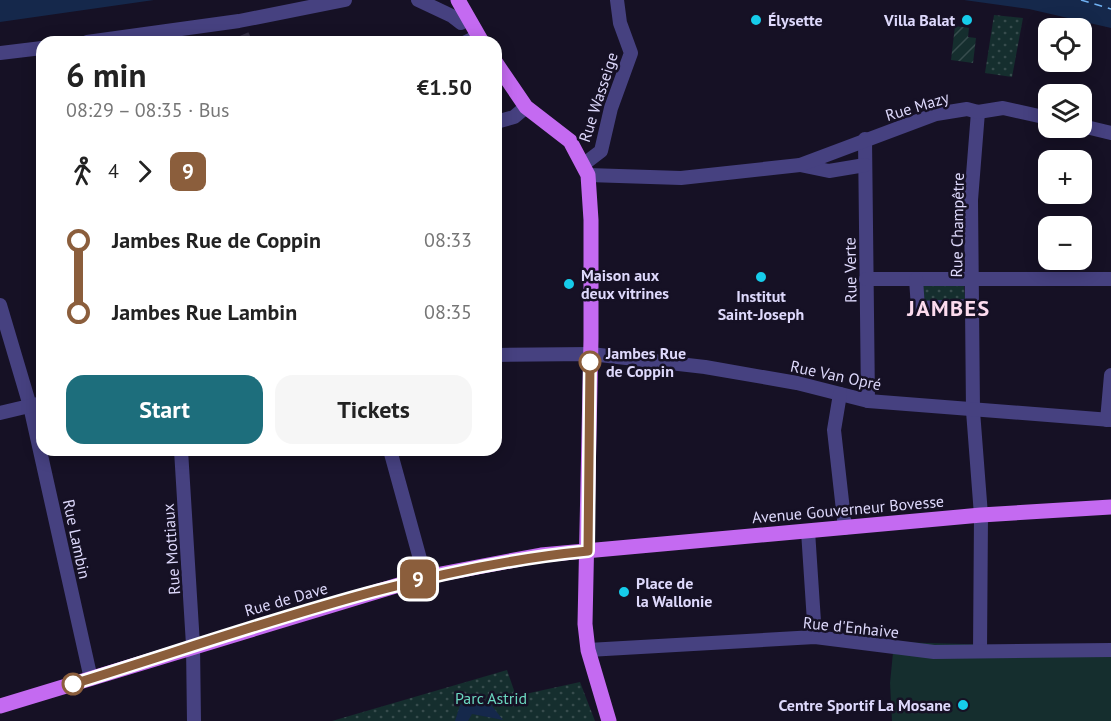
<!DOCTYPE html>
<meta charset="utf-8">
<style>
:root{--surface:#fff;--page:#f6f6f6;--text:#222;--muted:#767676;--accent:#1d6e7c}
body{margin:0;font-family:"PT Sans",sans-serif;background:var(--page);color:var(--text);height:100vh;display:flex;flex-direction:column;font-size:22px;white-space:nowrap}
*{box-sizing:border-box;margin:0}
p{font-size:20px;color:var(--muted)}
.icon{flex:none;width:33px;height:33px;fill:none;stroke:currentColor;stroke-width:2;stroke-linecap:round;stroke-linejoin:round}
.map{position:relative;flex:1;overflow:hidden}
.drawer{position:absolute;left:36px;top:36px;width:466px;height:420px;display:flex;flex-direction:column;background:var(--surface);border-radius:18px;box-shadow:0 3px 15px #0003}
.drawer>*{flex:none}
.badge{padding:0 12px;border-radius:9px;font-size:21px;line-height:39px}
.tools{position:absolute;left:1038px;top:18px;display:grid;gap:12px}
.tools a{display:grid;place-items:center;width:54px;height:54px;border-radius:12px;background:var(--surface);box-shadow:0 3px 15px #0003;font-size:30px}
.map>.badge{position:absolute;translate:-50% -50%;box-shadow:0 0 0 3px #fff}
.legs{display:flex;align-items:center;gap:9px;height:66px;padding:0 30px;font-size:20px}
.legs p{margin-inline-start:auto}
.overview{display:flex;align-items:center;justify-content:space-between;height:102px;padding:0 30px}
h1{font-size:33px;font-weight:600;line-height:45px}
.primary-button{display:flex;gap:12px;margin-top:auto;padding:12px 30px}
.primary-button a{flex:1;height:69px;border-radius:18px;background:var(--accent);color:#fff;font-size:24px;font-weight:600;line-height:69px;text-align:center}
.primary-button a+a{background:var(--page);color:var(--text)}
ul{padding:0 30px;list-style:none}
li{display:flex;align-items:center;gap:21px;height:72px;font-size:22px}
li i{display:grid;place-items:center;width:9px;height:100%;margin:0 8px;background:currentColor}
li i::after{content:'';width:15px;height:15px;margin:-8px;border:4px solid;border-radius:50%;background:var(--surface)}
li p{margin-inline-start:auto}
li:first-child i{background:linear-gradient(#0000 50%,currentColor 0)}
li:last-child i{background:linear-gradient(currentColor 50%,#0000 0)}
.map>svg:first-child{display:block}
.park{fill:url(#park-dots)}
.garden{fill:url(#garden-furrows)}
.pitch{fill:#152e2e}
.water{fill:#15284b}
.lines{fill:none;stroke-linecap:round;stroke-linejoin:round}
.ferry{stroke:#70b1f2;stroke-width:1.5;stroke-dasharray:8 6;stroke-linecap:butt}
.minor-tunnel{stroke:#342f45;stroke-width:14;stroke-dasharray:14 7;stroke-linecap:butt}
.minor{stroke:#464180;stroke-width:14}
.major{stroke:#c46af1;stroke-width:15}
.line-1-casing{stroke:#fff;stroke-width:14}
.line-1{stroke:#8b5e3c;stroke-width:9}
.poi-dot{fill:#16ccea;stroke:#161125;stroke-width:2}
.stop-1-dot{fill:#fff;stroke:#8b5e3c;stroke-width:3}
.labels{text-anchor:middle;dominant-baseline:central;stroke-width:5;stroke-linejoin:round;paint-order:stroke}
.poi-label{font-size:16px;font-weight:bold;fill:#ded9fc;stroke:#161125;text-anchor:start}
.street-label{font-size:16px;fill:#ded9fc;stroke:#161125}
.stop-label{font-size:16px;font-weight:bold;fill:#ded9fc;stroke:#161125;text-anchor:start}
.park-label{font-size:16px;fill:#6bd6bf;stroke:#161125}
.district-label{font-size:22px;font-weight:bold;letter-spacing:1.5px;fill:#fcdbee;stroke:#161125}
</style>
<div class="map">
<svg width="1111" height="721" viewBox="0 0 1111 721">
<defs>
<pattern id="park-dots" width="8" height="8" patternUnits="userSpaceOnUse" patternTransform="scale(1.5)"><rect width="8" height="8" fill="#152e2e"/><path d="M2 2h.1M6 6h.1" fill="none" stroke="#374c4d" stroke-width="1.8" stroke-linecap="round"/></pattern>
<pattern id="garden-furrows" width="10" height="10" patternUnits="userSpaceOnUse" patternTransform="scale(1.5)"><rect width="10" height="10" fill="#152e2e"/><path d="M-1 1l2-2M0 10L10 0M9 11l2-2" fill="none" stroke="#374c4d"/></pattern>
</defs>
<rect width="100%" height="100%" fill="#161125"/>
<g class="park">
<path d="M994,15L1023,18L1012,77L985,73Z"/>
<path d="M920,282L964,284L965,299L922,303Z"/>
<path d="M507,670L516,696L580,682L595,721H332Z"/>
</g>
<path class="garden" d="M955,26L969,28L968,37L976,38L973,63L951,60Z"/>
<path class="pitch" d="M894,642L1111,648V721H892L890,683Z"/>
<g class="water">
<path d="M0,0H154L0,22Z"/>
<path d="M964,0H1111V28L1029,9Z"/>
<path d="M472,699L489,702L503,720L472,714L468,721H455L460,705Z"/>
</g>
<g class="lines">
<path class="ferry" d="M1081,0L1111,9"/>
<path class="minor-tunnel" d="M242,35L245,42"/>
<g class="minor">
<path d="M418,0L452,16L461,23L468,19"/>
<path d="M87,42L239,21L345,0"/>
<path d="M466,42L478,36"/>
<path d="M0,53L42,48"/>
<path d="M978,112L971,200L973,411L981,515L980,651"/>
<path d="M496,122L514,117L526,107"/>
<path d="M1082,126L1111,133"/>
<path d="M865,139L868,401"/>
<path d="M584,164L601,151L611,108L631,53L620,23L617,0"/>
<path d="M800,165L829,171L865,165"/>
<path d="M588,175L681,178L800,165L936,114L967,109L978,112L1003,108L1048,118"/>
<path d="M866,279H1111"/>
<path d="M916,279L918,308L972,306"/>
<path d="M0,305L30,406L91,679"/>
<path d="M496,355L591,354L705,367L797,383L868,401L1111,420"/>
<path d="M840,394L834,430L845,528"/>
<path d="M0,413L42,403"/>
<path d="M1107,420L1111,375"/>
<path d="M181,450L193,645L194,721"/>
<path d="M390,450L425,577"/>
<path d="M808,531L815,637"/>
<path d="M588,650L815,637L934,652L1111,650"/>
</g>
<g class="major">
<path d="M458,0L482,42"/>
<path d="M496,63L526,107L570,141L588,175L591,220V339L585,624L588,650L609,721"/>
<path d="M0,706L425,577L541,555L981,515L1111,507"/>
</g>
</g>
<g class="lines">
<defs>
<path id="line-1" d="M73,684C242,632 411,568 588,551L590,362"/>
</defs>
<use href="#line-1" class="line-1-casing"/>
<use href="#line-1" class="line-1"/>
</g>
<g class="poi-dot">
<circle cx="756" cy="20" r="6"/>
<circle cx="967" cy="20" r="6"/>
<circle cx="761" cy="277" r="6"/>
<circle cx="569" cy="284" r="6"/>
<circle cx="624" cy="592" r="6"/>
<circle cx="963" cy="705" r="6"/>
</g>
<g class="stop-1-dot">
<circle cx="590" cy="362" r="10"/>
<circle cx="73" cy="684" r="10"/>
</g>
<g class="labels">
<g class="poi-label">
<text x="768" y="20">Élysette</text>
<text x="955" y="20" text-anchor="end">Villa Balat</text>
<text x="581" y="275">Maison aux<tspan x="581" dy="18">deux vitrines</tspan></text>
<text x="761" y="296" text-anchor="middle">Institut<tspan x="761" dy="18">Saint-Joseph</tspan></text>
<text x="636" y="583">Place de<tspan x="636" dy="18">la Wallonie</tspan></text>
<text x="951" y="705" text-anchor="end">Centre Sportif La Mosane</text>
</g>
<g class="street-label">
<text transform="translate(598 97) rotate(-72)">Rue Wasseige</text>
<text transform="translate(917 106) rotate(-17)">Rue Mazy</text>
<text transform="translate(957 225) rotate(-89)">Rue Champêtre</text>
<text transform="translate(850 270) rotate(-91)">Rue Verte</text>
<text transform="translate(836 375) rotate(12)">Rue Van Opré</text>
<text transform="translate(848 509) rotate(-5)">Avenue Gouverneur Bovesse</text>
<text transform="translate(77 539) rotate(78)">Rue Lambin</text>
<text transform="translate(171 549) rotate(-94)">Rue Mottiaux</text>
<text transform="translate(286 599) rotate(-16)">Rue de Dave</text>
<text transform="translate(851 627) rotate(6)">Rue d'Enhaive</text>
</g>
<g class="stop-label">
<text x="606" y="353">Jambes Rue<tspan x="606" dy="18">de Coppin</tspan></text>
</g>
<g class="park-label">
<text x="491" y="698">Parc Astrid</text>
</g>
<g class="district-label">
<text x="949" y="308">JAMBES</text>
</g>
</g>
</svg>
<div class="tools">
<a><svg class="icon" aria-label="locate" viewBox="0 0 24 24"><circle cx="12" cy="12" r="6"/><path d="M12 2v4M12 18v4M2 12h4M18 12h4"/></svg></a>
<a><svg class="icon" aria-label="layers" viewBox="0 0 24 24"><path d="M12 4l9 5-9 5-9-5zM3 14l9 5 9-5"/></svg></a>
<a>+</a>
<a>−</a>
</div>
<b class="badge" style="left:418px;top:579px;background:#8b5e3c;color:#fff">9</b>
<section class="drawer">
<div class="overview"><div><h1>6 min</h1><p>08:29 – 08:35 · Bus</p></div><b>€1.50</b></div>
<div class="legs"><svg class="icon" aria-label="walk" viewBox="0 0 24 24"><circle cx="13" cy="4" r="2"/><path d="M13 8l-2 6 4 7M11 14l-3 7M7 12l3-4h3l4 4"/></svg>4<svg class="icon" aria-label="forward" viewBox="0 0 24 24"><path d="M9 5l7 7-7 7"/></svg><b class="badge" style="background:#8b5e3c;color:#fff">9</b></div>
<ul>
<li><i style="color:#8b5e3c"></i><b>Jambes Rue de Coppin</b><p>08:33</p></li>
<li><i style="color:#8b5e3c"></i><b>Jambes Rue Lambin</b><p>08:35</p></li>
</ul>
<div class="primary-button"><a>Start</a><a>Tickets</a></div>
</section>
</div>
